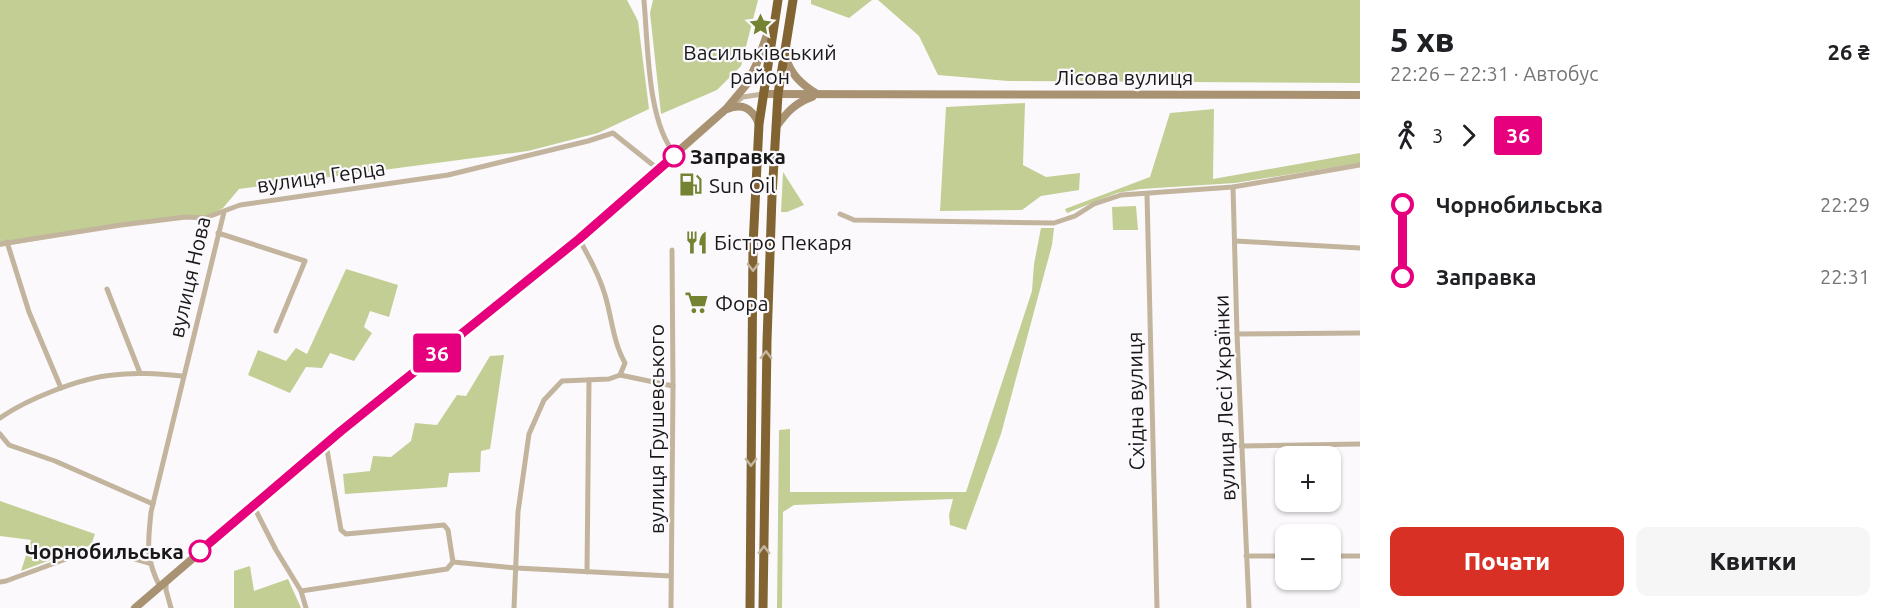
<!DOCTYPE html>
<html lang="uk">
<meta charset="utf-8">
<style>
:root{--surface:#fff;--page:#f6f6f6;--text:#202124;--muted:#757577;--accent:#d93025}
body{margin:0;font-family:Ubuntu,sans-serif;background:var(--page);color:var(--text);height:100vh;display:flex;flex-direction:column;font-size:22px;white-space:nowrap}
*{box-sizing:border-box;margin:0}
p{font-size:20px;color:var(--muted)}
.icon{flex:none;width:33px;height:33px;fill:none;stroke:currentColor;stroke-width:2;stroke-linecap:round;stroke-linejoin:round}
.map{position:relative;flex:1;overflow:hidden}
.side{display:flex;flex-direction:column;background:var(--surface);width:540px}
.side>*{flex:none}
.badge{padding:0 12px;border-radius:4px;font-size:21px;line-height:39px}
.fabs{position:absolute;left:1275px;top:446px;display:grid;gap:12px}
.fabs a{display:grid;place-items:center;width:66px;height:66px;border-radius:12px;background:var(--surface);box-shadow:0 2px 4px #0004;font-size:30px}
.map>.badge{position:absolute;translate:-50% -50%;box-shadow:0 0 0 3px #fff}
.legs{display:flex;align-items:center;gap:9px;height:66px;padding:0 30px;font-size:20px}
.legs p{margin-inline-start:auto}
.overview{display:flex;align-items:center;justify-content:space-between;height:102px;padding:0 30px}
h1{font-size:33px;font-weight:800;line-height:45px}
.button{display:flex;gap:12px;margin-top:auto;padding:12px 30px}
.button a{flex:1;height:69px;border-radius:12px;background:var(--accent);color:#fff;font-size:24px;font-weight:800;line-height:69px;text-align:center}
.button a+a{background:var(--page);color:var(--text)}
ul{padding:0 30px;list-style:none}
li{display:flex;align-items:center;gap:21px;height:72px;font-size:22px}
li i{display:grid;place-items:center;width:9px;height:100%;margin:0 8px;background:currentColor}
li i::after{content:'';width:15px;height:15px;margin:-8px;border:4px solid;border-radius:50%;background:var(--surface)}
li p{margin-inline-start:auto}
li:first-child i{background:linear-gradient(#0000 50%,currentColor 0)}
li:last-child i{background:linear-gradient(currentColor 50%,#0000 0)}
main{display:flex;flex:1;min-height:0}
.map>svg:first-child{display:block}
.green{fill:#c3ce95}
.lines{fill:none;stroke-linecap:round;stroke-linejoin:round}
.street{stroke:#c3b49e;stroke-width:5}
.secondary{stroke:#a89271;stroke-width:8}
.highway{stroke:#826432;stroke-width:9}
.oneway{stroke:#c5b6a1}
.line-1-casing{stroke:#fff;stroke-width:14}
.line-1{stroke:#e6007e;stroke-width:9}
.stop-1-dot{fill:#fff;stroke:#e6007e;stroke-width:3}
.labels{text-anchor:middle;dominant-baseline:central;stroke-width:4.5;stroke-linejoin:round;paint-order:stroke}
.poi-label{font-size:21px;fill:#181819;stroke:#fbf9fc;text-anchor:start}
.street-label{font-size:21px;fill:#181819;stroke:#fbf9fc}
.stop-label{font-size:21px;font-weight:bold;fill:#181819;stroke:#fbf9fc;text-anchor:start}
</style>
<main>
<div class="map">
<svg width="1360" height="608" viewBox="0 0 1360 608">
<rect width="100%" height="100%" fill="#fbf9fc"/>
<g class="green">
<path d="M0,0H627L638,21L649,109L598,133L528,151L239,189L223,208L205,218L156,219L0,247Z"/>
<path d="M653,0H758L741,66L717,90L661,114L650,13Z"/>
<path d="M811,0H872L849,18L811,4Z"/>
<path d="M878,0H1360V83L1008,81L938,75L919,36Z"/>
<path d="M1025,103L1023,165L1046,177L1080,173L1079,190L1041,196L1022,210L940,211L946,107Z"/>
<path d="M1214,109L1213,179L1360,153V163L1235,183L1141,189L1117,193L1067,213L1065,209L1150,177L1170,113Z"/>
<path d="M783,172L804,205L787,212H781Z"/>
<path d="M1136,206L1138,230H1113L1112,207Z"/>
<path d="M1041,228H1054L1052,245L1001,434L966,530L950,525L949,515L953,499L794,505L783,512L782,608H777L779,430L790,429V492H966L1032,291L1034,264Z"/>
<path d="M346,269L398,285L389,317L370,311L364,327L372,333L354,361L330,353L322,368L306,367L290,393L248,375L258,350L286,361L296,348L307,354Z"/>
<path d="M504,355L490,449L481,451L480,472L449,473L447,487L345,494L343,474L370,471L373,456L391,457L411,441L415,423L437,425L457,395L466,396L490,356Z"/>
<path d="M0,501L95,534L91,545L21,571L31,540L0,536Z"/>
<path d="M250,566L254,591L288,579L301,608H234V571Z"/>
</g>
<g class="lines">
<g class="street">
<path d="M644,1C648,43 647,122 675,154"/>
<path d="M732,105L743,97L763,94"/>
<path d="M1233,187L1237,334L1249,608"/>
<path d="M1147,194L1157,608"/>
<path d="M840,214L854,220L1054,223L1075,216L1094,204L1121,195L1233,187L1360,165"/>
<path d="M218,233L305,261L276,331"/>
<path d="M1235,241L1360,248"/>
<path d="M7,242L29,312L61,388"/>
<path d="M0,244L121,225L186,217L205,218L240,205L448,175L588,141L613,133L658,169"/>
<path d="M107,289L140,373"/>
<path d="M1237,334L1360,333"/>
<path d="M620,375L673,386"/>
<path d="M0,418C27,399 80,378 113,375C136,372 159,374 183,376"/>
<path d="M0,434L9,445L55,461L153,504"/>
<path d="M326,444L341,530L346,534L444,525L448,530L453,562"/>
<path d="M1241,446L1360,444"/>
<path d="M253,505L276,550L301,591L306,608"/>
<path d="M1246,556H1286"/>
<path d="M1330,556H1360"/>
<path d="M587,572L589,380"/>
<path d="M166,581V590L171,608"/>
<path d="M0,582L6,581L96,548L149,563"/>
<path d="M160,587C145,557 148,544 151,512L224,212"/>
<path d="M301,591L447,569L453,562L516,568L671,576"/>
<path d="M514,608L518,512L529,434L544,400L562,381L609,379L620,375L625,363C613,342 612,318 605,295C599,275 589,257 579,239"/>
<path d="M671,608L673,386L672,250"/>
</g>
<g class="secondary">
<path d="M785,55C790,74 801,84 817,94"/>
<path d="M763,94L1360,95"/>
<path d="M727,109C743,103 752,108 759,124"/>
<path d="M776,127C787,112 795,103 812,97"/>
<path d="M135,608L326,444L579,239L726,109L747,84L757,63L771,23"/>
</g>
<g class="highway">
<path d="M750,608L753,246L759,124L778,0"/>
<path d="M763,608L767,341L772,196L778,94L793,0"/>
</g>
</g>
<defs><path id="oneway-chevron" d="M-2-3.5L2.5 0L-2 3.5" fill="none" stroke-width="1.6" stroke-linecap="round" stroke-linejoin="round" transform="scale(1.5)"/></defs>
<g class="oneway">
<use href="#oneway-chevron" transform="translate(753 267) rotate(90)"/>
<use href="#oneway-chevron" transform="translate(766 355) rotate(-89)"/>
<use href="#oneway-chevron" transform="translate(751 462) rotate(91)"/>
<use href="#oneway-chevron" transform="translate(764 550) rotate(-89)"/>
</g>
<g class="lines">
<defs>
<path id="line-1" d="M200,551L341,431L579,239L674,156"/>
</defs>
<use href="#line-1" class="line-1-casing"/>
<use href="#line-1" class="line-1"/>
</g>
<defs>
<symbol id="sight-bare" viewBox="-9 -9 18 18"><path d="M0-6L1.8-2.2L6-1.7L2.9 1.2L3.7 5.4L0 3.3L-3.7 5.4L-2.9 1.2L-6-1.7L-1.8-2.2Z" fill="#738332" stroke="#fbf9fc" stroke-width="2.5" paint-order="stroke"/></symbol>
<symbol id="fuel-bare" viewBox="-9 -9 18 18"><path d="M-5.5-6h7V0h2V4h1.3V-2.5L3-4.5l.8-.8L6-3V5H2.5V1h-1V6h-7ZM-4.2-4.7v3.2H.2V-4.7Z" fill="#738332" stroke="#fbf9fc" stroke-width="2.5" paint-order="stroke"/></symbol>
<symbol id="restaurant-bare" viewBox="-9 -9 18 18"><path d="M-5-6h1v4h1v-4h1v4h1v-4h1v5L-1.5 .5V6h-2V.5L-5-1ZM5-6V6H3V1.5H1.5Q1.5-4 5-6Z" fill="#738332" stroke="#fbf9fc" stroke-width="2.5" paint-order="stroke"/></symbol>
<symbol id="supermarket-bare" viewBox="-9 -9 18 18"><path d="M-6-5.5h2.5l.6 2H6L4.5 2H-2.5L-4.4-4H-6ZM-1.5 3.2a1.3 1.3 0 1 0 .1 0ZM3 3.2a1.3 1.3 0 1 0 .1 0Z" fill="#738332" stroke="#fbf9fc" stroke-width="2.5" paint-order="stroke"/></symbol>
</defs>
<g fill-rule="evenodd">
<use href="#sight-bare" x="744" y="8" width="33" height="33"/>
<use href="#fuel-bare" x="674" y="168" width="33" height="33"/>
<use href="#restaurant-bare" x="680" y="226" width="33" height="33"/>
<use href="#supermarket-bare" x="680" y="286" width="33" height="33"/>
</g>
<g class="stop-1-dot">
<circle cx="674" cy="156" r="10"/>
<circle cx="200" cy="551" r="10"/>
</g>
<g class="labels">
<g class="poi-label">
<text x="760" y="52" text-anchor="middle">Васильківський<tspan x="760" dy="24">район</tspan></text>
<text x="709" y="185">Sun Oil</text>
<text x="714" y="242">Бістро Пекаря</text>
<text x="715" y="303">Фора</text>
</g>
<g class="street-label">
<text x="1124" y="77">Лісова вулиця</text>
<text transform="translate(321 176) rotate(-8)">вулиця Герца</text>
<text transform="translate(189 277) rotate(-77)">вулиця Нова</text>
<text transform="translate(1224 398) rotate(-92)">вулиця Лесі Українки</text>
<text transform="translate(1135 401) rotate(-91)">Східна вулиця</text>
<text transform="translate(656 429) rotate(-90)">вулиця Грушевського</text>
</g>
<g class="stop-label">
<text x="690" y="156">Заправка</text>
<text x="184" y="551" text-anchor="end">Чорнобильська</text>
</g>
</g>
</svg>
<div class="fabs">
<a>+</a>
<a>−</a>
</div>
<b class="badge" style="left:437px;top:353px;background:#e6007e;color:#fff">36</b>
</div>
<section class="side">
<div class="overview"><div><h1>5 хв</h1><p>22:26 – 22:31 · Автобус</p></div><b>26 ₴</b></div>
<div class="legs"><svg class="icon" aria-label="walk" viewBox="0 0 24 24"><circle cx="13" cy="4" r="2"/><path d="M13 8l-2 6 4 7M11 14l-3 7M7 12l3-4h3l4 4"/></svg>3<svg class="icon" aria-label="forward" viewBox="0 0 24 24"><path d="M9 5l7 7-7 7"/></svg><b class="badge" style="background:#e6007e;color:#fff">36</b></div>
<ul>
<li><i style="color:#e6007e"></i><b>Чорнобильська</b><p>22:29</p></li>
<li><i style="color:#e6007e"></i><b>Заправка</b><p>22:31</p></li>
</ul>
<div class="button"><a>Почати</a><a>Квитки</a></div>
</section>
</main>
